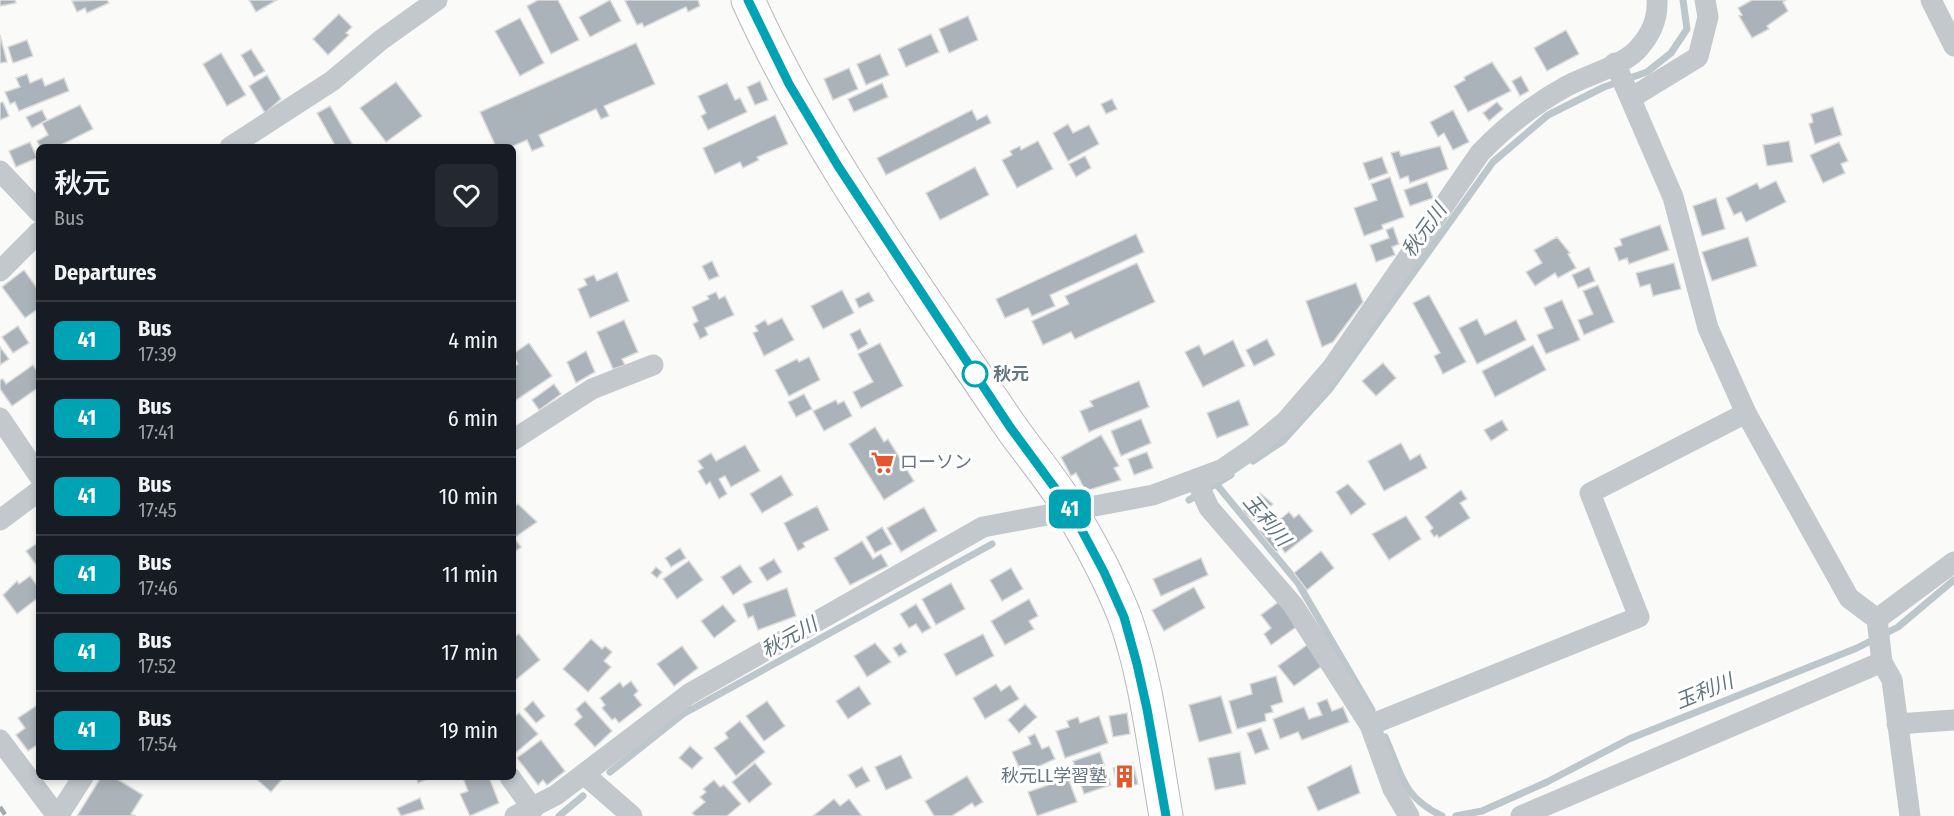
<!DOCTYPE html>
<meta charset="utf-8">
<style>
:root{--surface:#171b24;--page:#242831;--text:#f1f3f6;--muted:#9ea1a6;--line:#363941}
body{margin:0;font-family:"Fira Sans Condensed","Noto Sans JP",sans-serif;background:var(--page);color:var(--text);height:100vh;display:flex;flex-direction:column;font-size:22px;white-space:nowrap}
*{box-sizing:border-box;margin:0}
p{font-size:20px;color:var(--muted)}
.icon{flex:none;width:33px;height:33px;fill:none;stroke:currentColor;stroke-width:2;stroke-linecap:round;stroke-linejoin:round}
.map{position:relative;flex:1;overflow:hidden}
.panel{position:absolute;left:36px;top:144px;width:480px;height:636px;display:flex;flex-direction:column;background:var(--surface);border-radius:9px;box-shadow:0 3px 9px #0003}
.panel>*{flex:none}
.badge{padding:0 12px;border-radius:9px;font-size:21px;line-height:39px}
.map>.badge{position:absolute;translate:-50% -50%;box-shadow:0 0 0 3px #fff}
h2{padding:0 18px;font-size:22px;line-height:54px}
.round{display:grid;place-items:center;flex:none;width:63px;height:63px;border-radius:9px;background:var(--page)}
.headline{display:flex;align-items:center;justify-content:space-between;height:102px;padding:0 18px}
h1{font-size:28px;font-weight:600;line-height:45px}
ul{padding:0;list-style:none}
li{display:flex;align-items:center;gap:18px;height:78px;padding:0 18px;border-top:2px solid var(--line)}
li div{flex:1}
li b{display:block;font-size:22px}
li em{font-style:normal}
li .badge{min-width:66px;font-weight:700;text-align:center}
.map>svg:first-child{display:block}
.lines{fill:none;stroke-linecap:round;stroke-linejoin:round}
.stream{stroke:#bbc7cb;stroke-width:7}
.building{fill:#aab3b9;stroke:#dcdcda;stroke-width:1.5}
.trunk-casing{stroke:#b4b9bd;stroke-width:35}
.minor{stroke:#c3c8cc;stroke-width:21}
.trunk{stroke:#fff;stroke-width:33}
.rail{stroke:#a2aab0;stroke-width:4.5;stroke-dasharray:9 4.5;stroke-linecap:butt}
.line-casing{stroke:#fff;stroke-width:14}
.line{stroke:#00a3b4;stroke-width:9}
.stop-dot{fill:#fff;stroke:#00a3b4;stroke-width:3}
.labels{text-anchor:middle;dominant-baseline:central;stroke-width:6;stroke-linejoin:round;paint-order:stroke}
.stop-label{font-size:18px;font-weight:bold;fill:#657683;stroke:#fff;text-anchor:start}
.poi-label{font-size:18px;fill:#657683;stroke:#fff;text-anchor:start}
.water-label{font-size:20px;font-style:italic;fill:#60757c;stroke:#fff}
</style>
<div class="map">
<svg width="1954" height="816" viewBox="0 0 1954 816">
<rect width="100%" height="100%" fill="#fafaf8"/>
<g class="lines">
<g class="stream">
<path d="M1253,461L1283,441L1330,389L1493,162L1548,115L1604,87L1647,72L1671,53L1687,29L1683,0"/>
<path d="M1217,485L1298,583L1372,710"/>
<path d="M1189,500L1231,475"/>
<path d="M1385,737C1402,774 1401,796 1442,816"/>
<path d="M610,772L683,714L992,544"/>
<path d="M559,816L583,796"/>
<path d="M1456,816L1482,811L1547,782L1629,739L1857,648L1898,627L1954,580"/>
</g>
</g>
<g class="building">
<path d="M0,0H15L16,3L0,6Z"/>
<path d="M107,0L109,3L87,13L85,8L77,12L72,1Z"/>
<path d="M249,0H277L256,12Z"/>
<path d="M538,0H558L579,40L551,54L527,6Z"/>
<path d="M610,0L621,21L590,37L579,17Z"/>
<path d="M628,0H698L700,6L688,12L686,7L644,27L642,23L637,25L625,1Z"/>
<path d="M1752,0H1786L1783,2L1788,11L1767,26L1769,29L1752,38L1739,16L1742,15L1738,8Z"/>
<path d="M339,14L352,27L346,33L349,35L328,55L313,39Z"/>
<path d="M968,16L978,40L949,53L939,29Z"/>
<path d="M520,18L544,63L520,76L495,31Z"/>
<path d="M1566,30L1579,54L1547,71L1534,48Z"/>
<path d="M931,34L939,52L906,67L898,49Z"/>
<path d="M0,35L7,62L0,63Z"/>
<path d="M27,40L33,56L13,63L8,47Z"/>
<path d="M636,43L655,84L604,106L609,116L601,119L596,109L539,135L544,146L532,151L527,140L511,147H496L480,112Z"/>
<path d="M251,49L265,71L254,77L241,55Z"/>
<path d="M221,53L246,95L227,106L203,64Z"/>
<path d="M880,54L889,75L866,85L857,64Z"/>
<path d="M1492,62L1511,91L1468,112L1454,86L1465,80L1464,77Z"/>
<path d="M849,68L858,89L833,100L824,79Z"/>
<path d="M27,74L30,83L42,78L45,86L64,78L69,91L19,111L15,102L10,104L5,92L20,87L16,78Z"/>
<path d="M267,75L281,99L265,113L249,86Z"/>
<path d="M1521,76L1529,91L1520,96L1512,81Z"/>
<path d="M760,81L768,100L755,105L747,87Z"/>
<path d="M396,82L422,116L386,142L360,108Z"/>
<path d="M727,83L735,100L740,98L747,112L708,130L701,116L706,113L698,96Z"/>
<path d="M882,83L888,97L854,112L848,99Z"/>
<path d="M1112,99L1117,109L1106,114L1101,104Z"/>
<path d="M3,102L9,116L0,120V103Z"/>
<path d="M1497,102L1503,109L1489,121L1483,113Z"/>
<path d="M80,105L93,129L57,147H40L37,141L48,135L42,123Z"/>
<path d="M330,106L354,147H336L317,113Z"/>
<path d="M1833,107L1842,135L1815,144L1809,124L1813,122L1811,114Z"/>
<path d="M42,110L47,120L32,128L26,117Z"/>
<path d="M972,110L977,120L987,115L991,123L886,175L877,158Z"/>
<path d="M1453,110L1469,142L1453,150L1444,133L1438,137L1430,122Z"/>
<path d="M775,115L788,144L757,157L759,160L743,168L740,162L715,174L703,148Z"/>
<path d="M1068,124L1073,133L1089,125L1099,144L1068,161L1053,133Z"/>
<path d="M1038,141L1053,169L1017,188L1002,160L1012,155L1010,151L1020,146L1021,150Z"/>
<path d="M1789,141L1793,162L1767,166L1763,145Z"/>
<path d="M30,142L37,158L16,167L9,151Z"/>
<path d="M1839,142L1848,161L1841,164L1845,173L1823,183L1810,155Z"/>
<path d="M1440,146L1448,169L1410,183L1408,176L1400,179L1391,153L1399,151L1401,156Z"/>
<path d="M1085,156L1091,168L1076,177L1069,164Z"/>
<path d="M1382,157L1388,173L1369,180L1363,163Z"/>
<path d="M975,167L989,195L940,220L926,193Z"/>
<path d="M1390,177L1404,217L1382,225L1383,229L1364,236L1354,208L1377,200L1371,184Z"/>
<path d="M1776,181L1786,202L1746,222L1741,212L1734,215L1726,198L1757,183L1760,189Z"/>
<path d="M1427,182L1433,198L1410,206L1404,190Z"/>
<path d="M1716,198L1725,229L1702,236L1693,206Z"/>
<path d="M1660,225L1669,250L1629,264L1627,258L1619,261L1614,248L1622,245L1620,239Z"/>
<path d="M1393,227L1399,244L1392,247L1395,255L1376,262L1370,245L1389,238L1386,230Z"/>
<path d="M1136,234L1144,252L1050,295L1055,306L1032,316L1028,308L1005,318L996,299Z"/>
<path d="M1557,237L1570,253L1568,254L1576,268L1558,278L1555,273L1535,286L1526,272L1542,263L1534,250Z"/>
<path d="M1748,237L1757,266L1712,281L1702,252Z"/>
<path d="M712,261L719,276L709,280L702,266Z"/>
<path d="M1137,263L1155,302L1075,339L1071,332L1043,345L1032,321L1069,304L1065,296Z"/>
<path d="M1674,263L1681,289L1653,296L1650,284L1640,287L1636,273Z"/>
<path d="M1589,267L1595,281L1578,288L1572,275Z"/>
<path d="M24,270L39,291V308L25,318L2,287Z"/>
<path d="M617,272L629,301L590,318L578,289L587,285L584,279L594,275L597,281Z"/>
<path d="M1356,283L1363,302L1333,342L1322,347L1306,301Z"/>
<path d="M1598,285L1614,322L1584,335L1578,320L1593,314L1583,291Z"/>
<path d="M842,290L854,313L823,329L811,306Z"/>
<path d="M716,292L719,299L725,296L734,315L705,328L708,335L700,339L693,324L698,321L692,307L709,299L707,296Z"/>
<path d="M869,292L874,301L859,308L855,299Z"/>
<path d="M1429,295L1466,362L1443,374L1434,356L1440,353L1413,303Z"/>
<path d="M1562,300L1580,340L1546,354L1537,335L1553,328L1544,308Z"/>
<path d="M782,318L794,340L764,356L753,333L758,331L755,326L765,320L768,325Z"/>
<path d="M1477,319L1485,335L1516,320L1526,340L1477,364L1459,328Z"/>
<path d="M624,320L638,352L622,359L625,365L613,369L597,332Z"/>
<path d="M18,326L29,343L13,353L2,337Z"/>
<path d="M860,329L868,344L858,350L850,334Z"/>
<path d="M1267,339L1275,355L1254,366L1246,350Z"/>
<path d="M1233,340L1245,366L1203,387L1185,352L1199,345L1204,355Z"/>
<path d="M529,343L552,376L513,402V367L518,364L513,354Z"/>
<path d="M880,343L903,386L861,408L853,392L873,382L858,354Z"/>
<path d="M1533,345L1546,370L1495,397L1482,371Z"/>
<path d="M0,347L9,359L0,365Z"/>
<path d="M586,351L595,372L576,383L567,362Z"/>
<path d="M809,357L820,380L789,396L775,370L797,359L799,362Z"/>
<path d="M1383,363L1396,378L1376,396L1362,381Z"/>
<path d="M33,365L39,374V387L12,406L0,389V380L3,379L6,384Z"/>
<path d="M1139,381L1149,407L1089,432L1080,411L1093,406L1090,401Z"/>
<path d="M554,384L561,394L539,410L532,400Z"/>
<path d="M804,394L812,409L796,417L788,402Z"/>
<path d="M836,400L838,404L844,401L852,416L824,431L813,411Z"/>
<path d="M1239,400L1249,425L1217,438L1207,413Z"/>
<path d="M1141,419L1151,443L1121,456L1111,431Z"/>
<path d="M1502,420L1508,430L1491,441L1484,430Z"/>
<path d="M875,427L884,442L888,439L914,481L884,500L849,444Z"/>
<path d="M1101,435L1119,466L1114,468L1121,480L1089,490L1083,486L1076,473L1071,476L1061,457Z"/>
<path d="M1401,443L1410,460L1420,454L1427,468L1384,491L1368,461Z"/>
<path d="M745,445L760,471L731,487L725,476L719,479L727,494L719,499L710,482L706,485L698,471L703,468L698,461L711,453L716,461Z"/>
<path d="M1147,452L1153,468L1134,475L1128,459Z"/>
<path d="M781,475L793,495L762,513L750,494Z"/>
<path d="M1348,484L1366,504L1351,515L1336,492Z"/>
<path d="M1461,490L1467,499L1460,503L1470,518L1439,538L1437,535L1434,537L1430,531L1433,528L1425,517Z"/>
<path d="M1260,493L1273,504L1255,522L1243,511Z"/>
<path d="M518,504L537,522L514,538L521,547L513,553V508Z"/>
<path d="M817,506L829,530L803,543L805,547L798,551L784,523Z"/>
<path d="M924,507L937,531L901,552L887,528Z"/>
<path d="M1289,512L1294,518L1299,514L1313,531L1285,553L1281,547L1276,552L1259,531L1275,518L1278,521Z"/>
<path d="M1406,516L1421,539L1389,560L1372,534Z"/>
<path d="M882,527L892,544L875,553L866,537Z"/>
<path d="M862,541L873,559L881,554L888,566L850,585L834,558Z"/>
<path d="M36,544L39,548V569L26,551Z"/>
<path d="M680,548L686,558L671,567L665,558Z"/>
<path d="M1321,551L1334,568L1307,590L1294,573Z"/>
<path d="M1201,558L1208,575L1161,596L1153,579Z"/>
<path d="M774,559L782,572L767,581L759,568Z"/>
<path d="M689,561L703,580L677,599L663,579Z"/>
<path d="M740,565L752,582L733,595L721,577Z"/>
<path d="M656,567L662,572L657,578L651,573Z"/>
<path d="M1011,568L1023,589L1002,601L990,580Z"/>
<path d="M30,576L39,588V597L17,614L3,595L17,581L19,584Z"/>
<path d="M951,583L965,609L936,625L922,599Z"/>
<path d="M1194,587L1205,608L1164,631L1152,610Z"/>
<path d="M787,588L796,616L758,630L753,616L748,618L743,604Z"/>
<path d="M1029,599L1038,616L1029,621L1034,629L1005,645L991,621Z"/>
<path d="M1281,600L1299,625L1271,645L1264,634L1271,628L1261,615Z"/>
<path d="M916,604L931,628L922,633L916,624L909,628L900,614Z"/>
<path d="M723,605L736,621L714,638L701,621Z"/>
<path d="M519,634L540,660L513,682V638Z"/>
<path d="M983,634L994,656L956,676L944,654Z"/>
<path d="M591,639L602,649L605,646L612,652L604,661L611,667L588,692L563,669Z"/>
<path d="M875,643L891,662L867,677L854,656Z"/>
<path d="M901,643L907,652L899,657L893,648Z"/>
<path d="M1307,645L1322,666L1294,686L1278,666Z"/>
<path d="M682,646L698,668L674,686L657,664Z"/>
<path d="M1276,676L1283,702L1271,706L1273,712L1265,714L1266,721L1237,729L1229,701L1252,694L1250,684Z"/>
<path d="M631,681L638,691L634,695L642,705L619,723L615,718L612,720L602,708L605,705L600,698L620,682L623,687Z"/>
<path d="M996,684L1001,691L1010,685L1019,699L985,719L973,698Z"/>
<path d="M859,686L871,704L848,719L836,701Z"/>
<path d="M1221,696L1232,733L1199,742L1189,705Z"/>
<path d="M1327,699L1332,711L1343,707L1349,722L1302,740L1298,732L1280,739L1273,719L1304,707L1309,719L1322,715L1317,703Z"/>
<path d="M533,701L545,716L536,723L524,709Z"/>
<path d="M585,701L612,731L595,747L574,724L582,717L576,709Z"/>
<path d="M767,701L785,726L764,741L746,716Z"/>
<path d="M39,704V744L28,751L16,735L25,728L18,718Z"/>
<path d="M1025,704L1037,717L1019,733L1008,720Z"/>
<path d="M519,713L538,734L513,755V718Z"/>
<path d="M1127,713L1130,734L1113,737L1109,716Z"/>
<path d="M1099,716L1108,743L1065,758L1056,731L1069,727L1067,721L1078,717L1080,723Z"/>
<path d="M740,721L765,752L736,776L714,748L728,738L725,733Z"/>
<path d="M1261,728L1269,749L1255,754L1247,733Z"/>
<path d="M1035,734L1042,749L1049,746L1055,759L1022,774L1012,752L1031,744L1028,737Z"/>
<path d="M541,740L565,771L547,785L543,780L538,785L517,758Z"/>
<path d="M690,746L703,758L692,769L679,758Z"/>
<path d="M1100,752L1111,785L1084,794L1073,761Z"/>
<path d="M1240,752L1246,784L1215,790L1208,758Z"/>
<path d="M901,755L912,778L886,790L875,767Z"/>
<path d="M755,763L772,784L749,803L732,782Z"/>
<path d="M1133,763L1138,784L1118,789L1113,768Z"/>
<path d="M1351,765L1360,793L1318,811L1307,787Z"/>
<path d="M862,767L870,781L856,788L848,775Z"/>
<path d="M967,776L983,802L975,807L972,803L952,816H934L925,801Z"/>
<path d="M101,777H114L143,795L131,814L136,816H77Z"/>
<path d="M254,777H284L271,792Z"/>
<path d="M416,777H432L418,783Z"/>
<path d="M489,777L499,803L470,816L460,794L468,791L463,778Z"/>
<path d="M1068,778L1077,802L1037,816L1028,792Z"/>
<path d="M714,780L720,787L724,785L741,804L727,816H695L692,813L705,802L700,797L706,792L703,789Z"/>
<path d="M420,798L424,809L401,816L397,808Z"/>
<path d="M834,799L840,806L849,799L862,816H813Z"/>
</g>
<g class="lines">
<defs>
<path id="trunk" d="M748,0C814,147 916,286 1006,420C1027,451 1053,480 1071,511C1091,544 1110,580 1124,615C1146,674 1155,754 1166,816"/>
</defs>
<use href="#trunk" class="trunk-casing"/>
<g class="minor">
<path d="M1931,0L1954,46"/>
<path d="M1615,63L1673,197L1708,328L1746,413L1849,598L1877,619L1882,662L1892,680L1910,816"/>
<path d="M1631,98L1698,57L1708,17L1705,0"/>
<path d="M230,147L332,81L381,40L437,0"/>
<path d="M0,171L39,212"/>
<path d="M0,271L39,232"/>
<path d="M0,418L39,476"/>
<path d="M513,440L592,389L653,365"/>
<path d="M1196,479L1209,508L1293,605L1370,725L1393,789L1409,816"/>
<path d="M0,520L39,491"/>
<path d="M1877,619L1954,562"/>
<path d="M1897,724L1954,720"/>
<path d="M1370,725L1639,617L1590,493L1746,413"/>
<path d="M0,740L57,816"/>
<path d="M585,775L632,816"/>
<path d="M510,777L533,809"/>
<path d="M58,816L83,777"/>
<path d="M515,816L556,795L689,694L983,527L1153,495L1223,469L1252,449L1286,421L1332,368L1480,153C1506,126 1534,104 1567,86C1589,74 1620,67 1637,50C1651,35 1658,20 1657,0"/>
<path d="M1521,816L1882,662"/>
</g>
<use href="#trunk" class="trunk"/>
<path class="rail" d="M0,807L6,816"/>
</g>
<g class="lines">
<defs>
<path id="line" d="M748,0L789,84L838,166L1010,427L1071,510L1104,572L1124,617L1137,664L1147,709L1166,816"/>
</defs>
<use href="#line" class="line-casing"/>
<use href="#line" class="line"/>
</g>
<defs>
<symbol id="supermarket-bare" viewBox="-9 -9 18 18"><path d="M-6-5.5h2.5l.6 2H6L4.5 2H-2.5L-4.4-4H-6ZM-1.5 3.2a1.3 1.3 0 1 0 .1 0ZM3 3.2a1.3 1.3 0 1 0 .1 0Z" fill="#e4572e" stroke="#fff" stroke-width="2.5" paint-order="stroke"/></symbol>
<symbol id="building-bare" viewBox="-9 -9 18 18"><path d="M-4-6H4V6H1V3H-1V6H-4ZM-2.5-4.3h1.7v1.8h-1.7ZM.8-4.3h1.7v1.8H.8ZM-2.5-1h1.7V.8h-1.7ZM.8-1h1.7V.8H.8Z" fill="#e4572e" stroke="#fff" stroke-width="2.5" paint-order="stroke"/></symbol>
</defs>
<g fill-rule="evenodd">
<use href="#supermarket-bare" x="866" y="446" width="33" height="33"/>
<use href="#building-bare" x="1108" y="760" width="33" height="33"/>
</g>
<circle class="stop-dot" cx="975" cy="374" r="12"/>
<g class="labels">
<g class="stop-label">
<text x="993" y="374">秋元</text>
</g>
<g class="poi-label">
<text x="900" y="462">ローソン</text>
<text x="1107" y="776" text-anchor="end">秋元LL学習塾</text>
</g>
<g class="water-label">
<text transform="translate(1424 230) rotate(-54)">秋元川</text>
<text transform="translate(1267 520) rotate(50)">玉利川</text>
<text transform="translate(789 637) rotate(-29)">秋元川</text>
<text transform="translate(1704 691) rotate(-22)">玉利川</text>
</g>
</g>
</svg>
<b class="badge" style="left:1070px;top:509px;background:#00a3b4;color:#fff">41</b>
<section class="panel">
<div class="headline"><div><h1>秋元</h1><p>Bus</p></div><a class="round"><svg class="icon" aria-label="heart" viewBox="0 0 24 24"><path d="M12 20l-8-8c-3-5 5-10 8-4 3-6 11-1 8 4z"/></svg></a></div>
<h2>Departures</h2>
<ul>
<li><span class="badge" style="background:#00a3b4;color:#fff">41</span><div><b>Bus</b><p>17:39</p></div><em>4 min</em></li>
<li><span class="badge" style="background:#00a3b4;color:#fff">41</span><div><b>Bus</b><p>17:41</p></div><em>6 min</em></li>
<li><span class="badge" style="background:#00a3b4;color:#fff">41</span><div><b>Bus</b><p>17:45</p></div><em>10 min</em></li>
<li><span class="badge" style="background:#00a3b4;color:#fff">41</span><div><b>Bus</b><p>17:46</p></div><em>11 min</em></li>
<li><span class="badge" style="background:#00a3b4;color:#fff">41</span><div><b>Bus</b><p>17:52</p></div><em>17 min</em></li>
<li><span class="badge" style="background:#00a3b4;color:#fff">41</span><div><b>Bus</b><p>17:54</p></div><em>19 min</em></li>
</ul>
</section>
</div>
